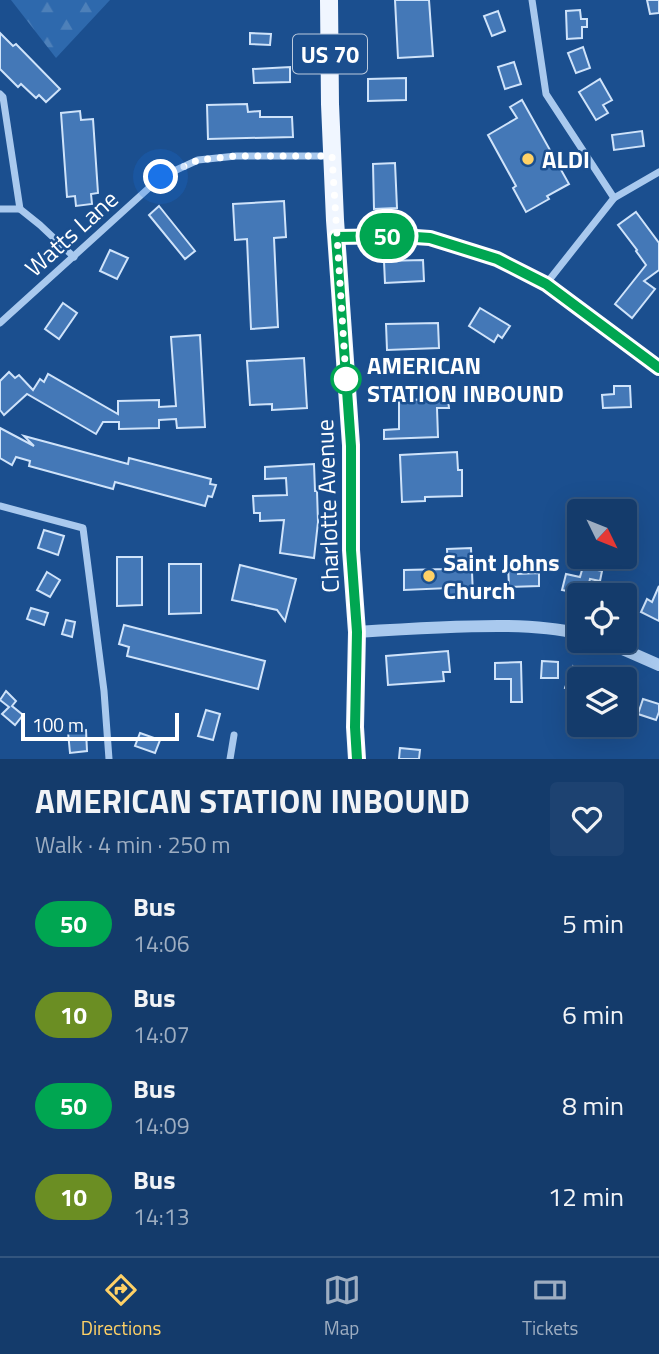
<!DOCTYPE html>
<meta charset="utf-8">
<style>
:root{--surface:#143b6b;--page:#1d4271;--text:#f1f3f6;--muted:#9dadc1;--line:#33557e;--accent:#ffd166}
body{margin:0;font-family:"Titillium Web",sans-serif;background:var(--page);color:var(--text);height:100vh;display:flex;flex-direction:column;font-size:26px;white-space:nowrap}
*{box-sizing:border-box;margin:0}
p{font-size:23px;color:var(--muted)}
.icon{flex:none;width:38px;height:38px;fill:none;stroke:currentColor;stroke-width:2;stroke-linecap:round;stroke-linejoin:round}
.map{position:relative;height:759px;overflow:hidden}
.drawer{display:flex;flex-direction:column;background:var(--surface);flex:1}
.drawer>*{flex:none}
.badge{padding:0 14px;border-radius:23px;font-size:24px;line-height:46px}
.needle{width:46px;rotate:133deg}
.fabs{position:absolute;left:567px;top:499px;display:grid;gap:14px}
.fabs a{display:grid;place-items:center;width:70px;height:70px;border-radius:7px;background:var(--surface);box-shadow:0 7px 28px #0002,0 0 0 2px var(--line);font-size:35px}
.scale{position:absolute;left:21px;bottom:18px;width:158px;box-sizing:border-box;padding-left:7px;border:4px solid #fff;border-top:0;font-size:19px;line-height:24px;white-space:nowrap;color:#fff;-webkit-text-stroke:5px #1b4f8f;paint-order:stroke}
.you{position:absolute;width:35px;height:35px;margin:-18px;border:5px solid #fff;border-radius:50%;background:#1a73e8;box-shadow:0 0 0 10px #1a73e833}
.map>.badge{position:absolute;translate:-50% -50%;box-shadow:0 0 0 4px #fff}
.round{display:grid;place-items:center;flex:none;width:74px;height:74px;border-radius:7px;background:var(--page)}
.head{display:flex;align-items:center;justify-content:space-between;height:119px;padding:0 35px}
h1{font-size:33px;font-weight:700;line-height:52px}
ul{padding:0;list-style:none}
li{display:flex;align-items:center;gap:21px;height:91px;padding:0 35px}
li div{flex:1}
li b{display:block;font-size:26px}
li em{font-style:normal}
li .badge{min-width:77px;font-weight:700;text-align:center}
.menu{display:flex;justify-content:space-around;align-items:center;height:98px;border-top:2px solid var(--line);background:var(--surface);font-size:19px;color:var(--muted)}
.menu a{display:grid;justify-items:center;gap:4px}
.menu .active{color:var(--accent)}
.map>svg:first-child{display:block}
.forest{fill:url(#forest-firs)}
.building{fill:#4478b7;stroke:#cfe3fa;stroke-width:2}
.lines{fill:none;stroke-linecap:round;stroke-linejoin:round}
.minor{stroke:#a9c9ee;stroke-width:7}
.tertiary{stroke:#a9c9ee;stroke-width:12}
.primary{stroke:#f0f6ff;stroke-width:18}
.line-casing{stroke:#fff;stroke-width:16}
.line{stroke:#00a651;stroke-width:10}
.walk{stroke:#fff;stroke-width:7;stroke-dasharray:0 12.6}
.poi-dot{fill:#ffd166;stroke:#1b4f8f;stroke-width:2.5}
.stop-dot{fill:#fff;stroke:#00a651;stroke-width:3.5}
.labels{text-anchor:middle;dominant-baseline:central;stroke-width:5;stroke-linejoin:round;paint-order:stroke}
.shield{fill:#1b4f8f;stroke:#bbcadd;stroke-width:2}
.shield-label{font-size:23px;font-weight:bold;fill:#fff}
.poi-label{font-size:24px;font-weight:bold;fill:#fff;stroke:#1b4f8f;text-anchor:start}
.street-label{font-size:24px;fill:#fff;stroke:#1b4f8f}
.stop-label{font-size:24px;font-weight:bold;fill:#fff;stroke:#1b4f8f;text-anchor:start}
</style>
<div class="map">
<svg width="659" height="759" viewBox="0 0 659 759">
<defs>
<pattern id="forest-firs" width="22" height="20" patternUnits="userSpaceOnUse" patternTransform="scale(1.75)"><rect width="22" height="20" fill="#2e69ad"/><path d="M5 1l3.5 6h-7zM16 11l3.5 6h-7z" fill="#4d80b9"/></pattern>
</defs>
<rect width="100%" height="100%" fill="#1b4f8f"/>
<path class="forest" d="M11,0H110L56,58Z"/>
<g class="building">
<path d="M395,0H429L433,56L398,58Z"/>
<path d="M647,0H659V13L650,14Z"/>
<path d="M580,10L581,19H587V27H582V38L567,39L566,11Z"/>
<path d="M498,11L505,31L492,36L484,16Z"/>
<path d="M0,33L13,46L16,44L60,89L46,102L39,95L36,98L21,84L18,87L0,69Z"/>
<path d="M250,33L271,34L270,45L250,44Z"/>
<path d="M583,47L590,68L576,73L568,53Z"/>
<path d="M514,62L521,84L505,89L498,67Z"/>
<path d="M290,67V82L254,83L253,69Z"/>
<path d="M406,78V100L368,101V79Z"/>
<path d="M600,79L612,100L603,105L608,113L596,120L579,92Z"/>
<path d="M522,100L569,184L547,196L549,199L526,212L513,188L516,186L488,135L517,118L510,107Z"/>
<path d="M247,104L248,112L260,111V117H292L293,137L208,139L207,105Z"/>
<path d="M80,111L81,120L93,119L98,193L91,194L92,204L76,206L75,196L67,197L61,113Z"/>
<path d="M642,131L644,146L614,150L612,135Z"/>
<path d="M395,163L397,208L374,209L373,164Z"/>
<path d="M284,201L286,237L274,238L278,327L251,329L247,239L235,240L233,204Z"/>
<path d="M159,206L195,251L185,259L149,215Z"/>
<path d="M636,212L659,243V270L644,281L655,289L632,318L615,304L646,265L636,251L637,250L618,225Z"/>
<path d="M110,250L128,258L117,279L100,271Z"/>
<path d="M423,260L424,281L385,283L384,261Z"/>
<path d="M63,303L77,313L59,339L45,329Z"/>
<path d="M480,308L510,326L502,338L498,335L494,342L469,326Z"/>
<path d="M438,323L439,348L387,350L386,324Z"/>
<path d="M200,335L205,427L177,428L176,419L159,420V428L119,429V422H103L96,434L27,394L4,415L0,410V381L9,372L15,378L19,375L33,390L40,379L44,382L48,374L118,414V401L159,400V407L176,406L171,337Z"/>
<path d="M304,358L307,408L272,410V404L250,405L247,361Z"/>
<path d="M614,386H630L631,407L603,408L602,395L614,394Z"/>
<path d="M448,399L449,408H437L438,437L384,439V430L399,429V400Z"/>
<path d="M0,428L34,446L24,436L128,464L129,458L211,479L210,484L216,485L212,497L208,496L205,506L115,482L113,489L29,466L30,461L16,457L12,465L0,458Z"/>
<path d="M457,452L458,470H462V496L425,497V501L402,502L400,455Z"/>
<path d="M314,464L315,491H317L318,522L314,558L280,553L284,520L260,521V513H254L253,496L287,495L286,478L265,479V467Z"/>
<path d="M44,530L64,536L58,555L38,548Z"/>
<path d="M471,548L473,596L449,597V588L404,590V570L448,569L447,549Z"/>
<path d="M586,556H596L593,569L602,571L600,581L590,579L586,595L562,590L566,574L580,577Z"/>
<path d="M117,557H142V605L117,606Z"/>
<path d="M169,564H201V613L169,614Z"/>
<path d="M240,565L296,579L285,621L277,610L232,600Z"/>
<path d="M508,565H518V574L539,573V586L509,587Z"/>
<path d="M47,572L60,580L50,597L37,590Z"/>
<path d="M659,586V621L641,612L647,599L652,602Z"/>
<path d="M31,608L48,613L44,625L27,619Z"/>
<path d="M66,620L75,622L72,637L62,634Z"/>
<path d="M124,625L265,661L258,689L127,656L129,647L119,644Z"/>
<path d="M448,651L450,672H443L444,681L388,685L386,656Z"/>
<path d="M542,661L558,662V678H541Z"/>
<path d="M521,662L522,702H511V679H495V663Z"/>
<path d="M573,666L604,678V679H579V694L565,688Z"/>
<path d="M6,691L16,701L12,706L23,715L15,725L2,714L9,707L0,700Z"/>
<path d="M643,699L659,704V712L656,720L638,714Z"/>
<path d="M206,710L220,714L213,740L198,736Z"/>
<path d="M86,730L87,751L70,753L68,732Z"/>
<path d="M140,733L160,740L155,753L135,746Z"/>
<path d="M400,748L420,750L419,759H399Z"/>
</g>
<g class="lines">
<g class="minor">
<path d="M532,0L546,94L614,198"/>
<path d="M0,94L3,97L20,209L40,225L74,257"/>
<path d="M0,209H20"/>
<path d="M546,284L614,198L659,172"/>
<path d="M0,323L161,177L198,160L236,156H331"/>
<path d="M0,506L83,528L104,691L109,759"/>
<path d="M230,759L234,735"/>
</g>
<g class="tertiary">
<path d="M336,237L401,236L430,238L497,259L546,284L659,368"/>
<path d="M357,632C404,629 451,626 498,626C526,626 552,627 579,634"/>
<path d="M602,640L659,665"/>
</g>
<path class="primary" d="M329,0L330,104L335,220L351,445V550L357,632L355,727L357,759"/>
</g>
<g class="lines">
<defs>
<path id="line" d="M357,759L355,727L357,632L351,550V446L336,237L401,236L430,238L497,259L546,284L659,368"/>
</defs>
<use href="#line" class="line-casing"/>
<use href="#line" class="line"/>
<path class="walk" d="M161,177L198,160L236,156H332L346,379"/>
</g>
<g class="poi-dot">
<circle cx="528" cy="159" r="7"/>
<circle cx="429" cy="576" r="7"/>
</g>
<circle class="stop-dot" cx="346" cy="379" r="14"/>
<g class="labels">
<rect class="shield" x="293" y="34.5" width="74" height="39" rx="5"/>
<g class="shield-label">
<text x="330" y="54">US 70</text>
</g>
<g class="poi-label">
<text x="542" y="159">ALDI</text>
<text x="443" y="562">Saint Johns<tspan x="443" dy="28">Church</tspan></text>
</g>
<g class="street-label">
<text transform="translate(71 233) rotate(-42)">Watts Lane</text>
<text transform="translate(327 506) rotate(-92)">Charlotte Avenue</text>
</g>
<g class="stop-label">
<text x="367" y="365">AMERICAN<tspan x="367" dy="28">STATION INBOUND</tspan></text>
</g>
</g>
</svg>
<div class="fabs">
<a><svg class="needle" viewBox="-14 -14 28 28"><path d="M0-13l5 13h-10z" fill="#e53935"/><path d="M0 13l5-13h-10z" fill="#9dadc1"/></svg></a>
<a><svg class="icon" aria-label="locate" viewBox="0 0 24 24"><circle cx="12" cy="12" r="6"/><path d="M12 2v4M12 18v4M2 12h4M18 12h4"/></svg></a>
<a><svg class="icon" aria-label="layers" viewBox="0 0 24 24"><path d="M12 4l9 5-9 5-9-5zM3 14l9 5 9-5"/></svg></a>
</div>
<div class="scale">100 m</div>
<div class="you" style="left:161px;top:177px"></div>
<b class="badge" style="left:387px;top:236px;background:#00a651;color:#fff">50</b>
</div>
<section class="drawer">
<div class="head"><div><h1>AMERICAN STATION INBOUND</h1><p>Walk · 4 min · 250 m</p></div><a class="round"><svg class="icon" aria-label="heart" viewBox="0 0 24 24"><path d="M12 20l-8-8c-3-5 5-10 8-4 3-6 11-1 8 4z"/></svg></a></div>
<ul>
<li><span class="badge" style="background:#00a651;color:#fff">50</span><div><b>Bus</b><p>14:06</p></div><em>5 min</em></li>
<li><span class="badge" style="background:#6b8e23;color:#fff">10</span><div><b>Bus</b><p>14:07</p></div><em>6 min</em></li>
<li><span class="badge" style="background:#00a651;color:#fff">50</span><div><b>Bus</b><p>14:09</p></div><em>8 min</em></li>
<li><span class="badge" style="background:#6b8e23;color:#fff">10</span><div><b>Bus</b><p>14:13</p></div><em>12 min</em></li>
</ul>
</section>
<nav class="menu">
<a class="active"><svg class="icon" aria-label="directions" viewBox="0 0 24 24"><path d="M12 3l9 9-9 9-9-9zM9 14v-3h6M13 9l2 2-2 2"/></svg>Directions</a>
<a><svg class="icon" aria-label="map" viewBox="0 0 24 24"><path d="M3 6l6-2 6 2 6-2v14l-6 2-6-2-6 2zM9 4v14M15 6v14"/></svg>Map</a>
<a><svg class="icon" aria-label="tickets" viewBox="0 0 24 24"><path d="M3 7h18v10H3zM15 7v10"/></svg>Tickets</a>
</nav>
